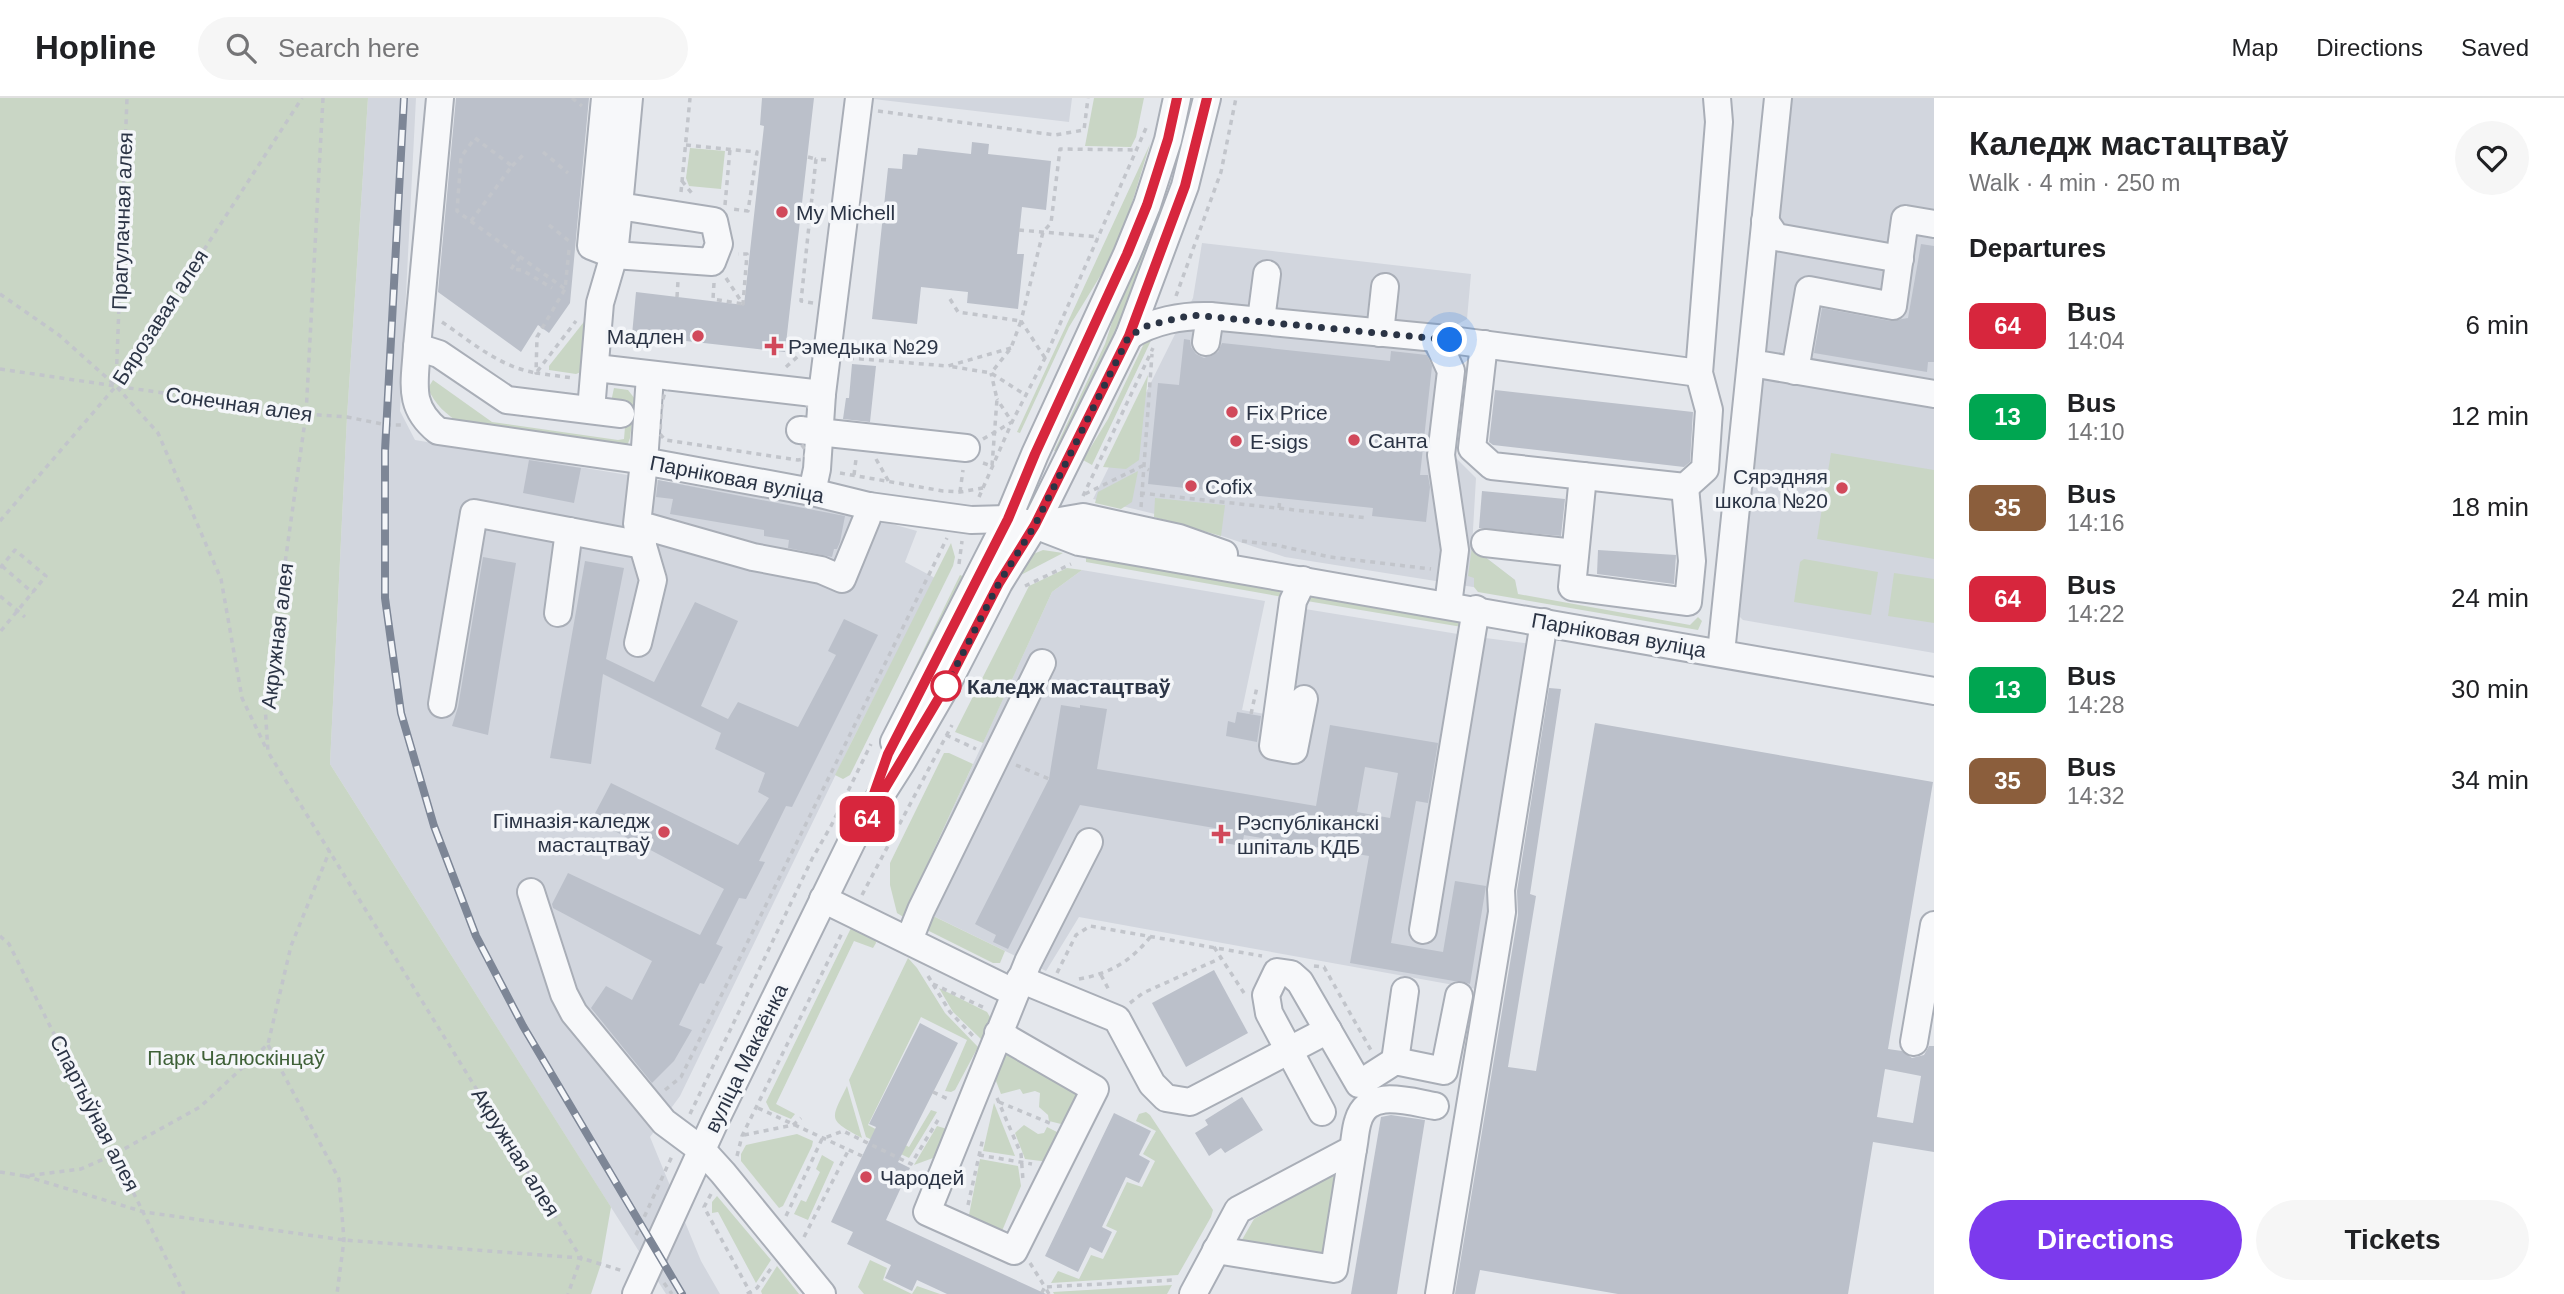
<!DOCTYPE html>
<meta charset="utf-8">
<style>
:root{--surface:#fff;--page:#f6f6f6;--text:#202124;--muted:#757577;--line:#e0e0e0;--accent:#7c3aed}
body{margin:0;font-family:Helvetica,sans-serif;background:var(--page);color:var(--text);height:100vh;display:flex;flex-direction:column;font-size:26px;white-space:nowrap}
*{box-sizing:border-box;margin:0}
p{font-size:23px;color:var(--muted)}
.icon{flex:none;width:38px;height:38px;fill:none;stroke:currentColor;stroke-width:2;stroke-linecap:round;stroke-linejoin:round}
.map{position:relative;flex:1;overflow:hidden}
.side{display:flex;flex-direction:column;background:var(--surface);width:630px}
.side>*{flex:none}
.badge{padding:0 14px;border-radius:10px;font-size:24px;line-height:46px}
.you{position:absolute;width:35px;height:35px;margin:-18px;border:5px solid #fff;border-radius:50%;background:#1a73e8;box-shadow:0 0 0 10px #1a73e833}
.map>.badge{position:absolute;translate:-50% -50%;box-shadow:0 0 0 4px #fff}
h2{padding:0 35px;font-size:26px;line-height:63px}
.round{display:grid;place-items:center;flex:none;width:74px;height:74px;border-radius:37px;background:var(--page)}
.summary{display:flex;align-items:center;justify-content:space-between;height:119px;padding:0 35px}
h1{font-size:33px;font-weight:600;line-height:52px}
.button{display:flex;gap:14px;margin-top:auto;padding:14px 35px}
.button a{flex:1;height:80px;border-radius:42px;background:var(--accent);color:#fff;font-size:28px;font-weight:600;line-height:80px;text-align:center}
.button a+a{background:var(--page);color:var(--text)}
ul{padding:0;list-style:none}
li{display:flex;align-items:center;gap:21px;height:91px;padding:0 35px}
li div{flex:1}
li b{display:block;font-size:26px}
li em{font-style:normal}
li .badge{min-width:77px;font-weight:700;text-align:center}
header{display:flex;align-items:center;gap:42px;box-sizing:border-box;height:98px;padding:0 35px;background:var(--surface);border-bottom:2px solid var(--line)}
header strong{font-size:33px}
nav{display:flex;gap:38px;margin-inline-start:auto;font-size:24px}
.search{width:490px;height:63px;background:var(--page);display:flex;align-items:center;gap:18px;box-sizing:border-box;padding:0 24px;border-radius:38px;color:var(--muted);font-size:26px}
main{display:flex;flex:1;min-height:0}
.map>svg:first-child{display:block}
.built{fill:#d2d6de}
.green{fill:#c9d6c5}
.building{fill:#bbc0ca;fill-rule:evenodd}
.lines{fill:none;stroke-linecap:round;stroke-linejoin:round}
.minor-casing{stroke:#a9aeb7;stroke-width:30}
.path{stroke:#c2c5cb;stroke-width:3.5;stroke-dasharray:5 5;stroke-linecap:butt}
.minor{stroke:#f7f8fa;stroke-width:26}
.rail-casing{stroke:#7d8696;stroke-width:8}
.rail{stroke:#f4f6f9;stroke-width:5;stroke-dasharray:16;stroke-linecap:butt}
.line-casing{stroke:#fff;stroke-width:16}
.line{stroke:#d7263d;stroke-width:10}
.walk{stroke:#2b3445;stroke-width:7;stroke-dasharray:0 12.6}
.poi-dot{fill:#d1495b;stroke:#f4f6f9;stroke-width:2.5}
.stop-dot{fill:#fff;stroke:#d7263d;stroke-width:3.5}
.labels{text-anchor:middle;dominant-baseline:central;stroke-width:7;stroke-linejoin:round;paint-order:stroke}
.poi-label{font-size:21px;fill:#2b3445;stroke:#f4f6f9;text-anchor:start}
.street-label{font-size:21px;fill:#2b3445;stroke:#f4f6f9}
.stop-label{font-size:21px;font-weight:bold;fill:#2b3445;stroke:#f4f6f9;text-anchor:start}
.park-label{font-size:21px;fill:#3f6138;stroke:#f4f6f9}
</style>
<header>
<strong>Hopline</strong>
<div class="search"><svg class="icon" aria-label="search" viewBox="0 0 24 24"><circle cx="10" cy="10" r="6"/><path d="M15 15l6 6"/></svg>Search here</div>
<nav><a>Map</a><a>Directions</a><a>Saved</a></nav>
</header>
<main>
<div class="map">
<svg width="1934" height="1196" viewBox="0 0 1934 1196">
<rect width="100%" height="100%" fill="#e4e7ec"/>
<g class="built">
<path d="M368,0H416L400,313L415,342L846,413L917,433L905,464L935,480L854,639L680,998L650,1039L701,1163L720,1196H666L330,666L347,319Z"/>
<path d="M865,0H1072L1069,24Z"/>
<path d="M1790,0H1934V555L1743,522L1734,513L1765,268Z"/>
<path d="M1202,145L1471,176L1467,221L1451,230L1452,356L1476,380L1472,449L1515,482L1517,496L1285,459L1159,417L1093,401L1193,200Z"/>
<path d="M1082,472L1265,503L1242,612L1288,620L1299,510L1470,538L1532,546L1476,891L1079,819L1046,873L909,806L1052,494Z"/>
</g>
<g class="green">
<path d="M0,0H368L347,319L330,666L611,1109L601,1166L591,1196H0Z"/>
<path d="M1094,0H1144L1136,39L1131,49L1085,48Z"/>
<path d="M1150,46L1131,108L1110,162L1069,229L1020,335L1017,334Z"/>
<path d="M690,50L725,53L721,91L689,88L686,80Z"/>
<path d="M1165,93L1150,158L1059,354L1054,353L1105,246L1125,184Z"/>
<path d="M587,220L581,274L576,276L549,272V268Z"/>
<path d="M1156,232L1092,367L1083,362L1108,321L1149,235Z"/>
<path d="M1148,277L1139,362L1126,371L1103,369Z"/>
<path d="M433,282L492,324L618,342L624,341L627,305L611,304L614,290L628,292L635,301L630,340L626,351L461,326C447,317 434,306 428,290Z"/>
<path d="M1831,355L1934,372V461L1817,441Z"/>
<path d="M1138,373L1132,404L1121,411L1095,405L1098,394Z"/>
<path d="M1155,400L1225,407L1221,438L1154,419Z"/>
<path d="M951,445L955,459L953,468L850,677L843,681L835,677Z"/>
<path d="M1472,449L1515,482L1518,496L1690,527L1698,519L1702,523L1698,532L1478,494L1474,489V480L1468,478Z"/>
<path d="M1043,452L1063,455L1015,480L1026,459Z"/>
<path d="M1086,458L1271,488L1279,493L1283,499L1086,464Z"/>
<path d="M1804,461L1878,474L1871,517L1794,504L1800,464Z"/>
<path d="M1067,470L1082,472L1052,494L983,645L955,634L1029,488Z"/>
<path d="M1894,475L1934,481V525L1888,518Z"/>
<path d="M960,477L967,480L885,649L881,639Z"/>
<path d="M1310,497L1456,522L1462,529L1301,502Z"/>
<path d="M944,655H949L973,666L909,806L917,810L905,820L897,815L890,787V765Z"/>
<path d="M929,816L1005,853L1000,865H993L925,831Z"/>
<path d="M852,828L875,840L876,845L873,850L854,843L776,1006L795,1016L791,1021L770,1012L766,1004Z"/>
<path d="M908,860L917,870L945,915L978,949L955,992L951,994L945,993L967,942L921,919L868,1027L909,1049L931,1012L937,1014L909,1060L866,1039L849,982Z"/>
<path d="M939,890L987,914L993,924L983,943L953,914Z"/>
<path d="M1003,946L1077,996V1002L1065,1027L1049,1023L1048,1017L1039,1009L1040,995L1035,993L1023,996L1020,991L1001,996L991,970Z"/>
<path d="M847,988L862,1040C828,1021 830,1023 847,988Z"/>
<path d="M994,1005L1015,1058L983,1053Z"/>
<path d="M1146,1014L1150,1017L1213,1112L1211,1119L1178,1177L1051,1185L1058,1173L1079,1181L1091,1157L1103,1161L1117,1133L1106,1128L1127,1084L1142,1089L1155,1063L1143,1056L1156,1033L1136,1023L1139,1016Z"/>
<path d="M1024,1027L1038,1036L1044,1035L1047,1029L1061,1036L1049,1064L1025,1061L1015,1035Z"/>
<path d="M937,1028L947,1031L933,1060L914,1067Z"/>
<path d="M797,1036L813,1043L812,1048L783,1108L779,1110L741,1063V1056L746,1047Z"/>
<path d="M822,1057L834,1064L808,1122L794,1116L801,1102L806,1104L820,1074L816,1071Z"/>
<path d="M980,1061L1018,1068L1021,1088L1002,1133L968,1122Z"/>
<path d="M1342,1071L1327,1162L1239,1147L1254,1121Z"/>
<path d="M717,1098L771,1162L756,1185L718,1114L712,1115V1104Z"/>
<path d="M870,1162L887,1170L883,1182L912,1196L917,1188L940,1196H864L858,1189Z"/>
<path d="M777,1168L799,1196H762L761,1193Z"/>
<path d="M1172,1187L1167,1196H1054L1053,1194Z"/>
</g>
<g class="building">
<path d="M456,0H589L570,205L549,235L538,227L521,254L438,194Z"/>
<path d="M762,0H814L785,254L632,237L636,194L744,207L764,28L760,27Z"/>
<path d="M972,44L989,46L988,56L1051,63L1046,112L1022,109L1017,156H1024L1018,211L967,205L968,194L921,189L917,226L872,221L888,70L902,71L903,56L917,57L918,50L971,56Z"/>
<path d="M1921,146L1934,148V264H1928L1927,274L1814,255L1822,210L1890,223L1908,220Z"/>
<path d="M1184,241L1190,242L1191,249L1196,256L1204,260L1218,254L1222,245L1390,263L1391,253L1427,257L1432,268L1420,377H1428L1430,389L1426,424L1372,418L1373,410L1148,386L1158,285L1179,287Z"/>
<path d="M852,266L876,268L870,324L843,321L846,300H849Z"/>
<path d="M1495,292L1693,314L1690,364L1684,369L1493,347L1489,344Z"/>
<path d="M529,362L581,370L574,405L523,395Z"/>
<path d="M658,382L845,418L840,444L837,451H834L832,459L788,450L789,442L764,438V432L670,416L673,401L656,399Z"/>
<path d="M1482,393L1565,401L1561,438L1479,430Z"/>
<path d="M1598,452L1676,457L1674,486L1597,476Z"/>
<path d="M483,459L516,465L488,637L452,628L458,609Z"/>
<path d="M585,463L624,470L606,561L654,584L695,504L738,523L701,608L728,621L738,604L798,629L836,557L828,553L844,521L878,537L792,709L786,708L759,763L765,764L746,801L739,800L716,846L723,849L704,886L700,885L679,927L692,932L674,963L652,985L591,910L606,888L632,902L652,863L553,810L552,806L568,775L700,837L724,791L592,721L611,685L738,747L769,700L758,694L765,675L715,651L721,635L603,576L591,666L550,660Z"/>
<path d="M1549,590L1561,591L1530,796L1536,798L1508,969L1536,973L1595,625L1933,684L1888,951L1902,953L1912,960L1924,957L1929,948H1934V1054L1873,1044L1848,1196H1618L1480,1172L1475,1196H1455L1518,817L1517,793ZM1885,971L1921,978L1913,1025L1877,1019Z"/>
<path d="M1061,607L1080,610V607L1107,611L1097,671L1316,708L1330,627L1438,645L1428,705L1416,703L1391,845L1443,854L1455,783L1486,788L1470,886L1461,883H1454L1350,865L1369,758L1244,737L1242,748L1224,745L1226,732L1080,707L1008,851L993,844L996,837L975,826L1049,681ZM1365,669L1398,675L1390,720L1357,714Z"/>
<path d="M1237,614L1261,618L1257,644L1226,638L1228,623L1235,625Z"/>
<path d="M1214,872L1248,935L1186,969L1152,905Z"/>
<path d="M920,925L958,945L898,1064L910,1070L886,1122L1046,1196H947L917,1182L912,1193L885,1180L891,1167L847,1146L853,1134L831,1124L876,1029L869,1026Z"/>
<path d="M1242,999L1263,1032L1225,1055L1221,1050L1209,1058L1195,1035L1208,1027L1205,1022Z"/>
<path d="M1114,1015L1151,1033L1139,1057L1150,1063L1139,1085L1126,1079L1102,1129L1112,1134L1102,1155L1090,1149L1078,1174L1045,1158Z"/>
<path d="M1391,1017L1425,1022L1397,1196H1351L1381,1019Z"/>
</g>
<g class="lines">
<defs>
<g id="minor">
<path d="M619,108L629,0"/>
<path d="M1765,123L1776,139L1900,161"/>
<path d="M1261,222L1267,176"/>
<path d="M1380,235L1385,189"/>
<path d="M1129,238C1152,223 1183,217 1210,218L1436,240L1699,275"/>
<path d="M1436,240L1451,273L1441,357L1455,452L1448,507"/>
<path d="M1206,244L1210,218"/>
<path d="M1484,246L1472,350L1492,368L1685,389L1705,371L1709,312L1699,275L1719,24L1717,0"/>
<path d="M417,249L440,0"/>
<path d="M1751,265L1934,296"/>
<path d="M596,270L822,296"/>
<path d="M1795,273L1809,192L1893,208L1905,121L1934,126"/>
<path d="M650,278L644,364L637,426L753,459L821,472L842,481L867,420L869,408"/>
<path d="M591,312L600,205L614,157L619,108L714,123L719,146L712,164L614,157L591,148L605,0"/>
<path d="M621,316L507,302L439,256L417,249C415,285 407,308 438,333L632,361L812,394L869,408L971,422L1008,421L1035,427L1079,444L1934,593"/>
<path d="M800,332L966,350"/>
<path d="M1583,378L1572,489L1688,504L1692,463L1685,389"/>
<path d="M812,394L817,371L822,296L859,0"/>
<path d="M1037,427L1083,419L1179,440L1224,456"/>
<path d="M1485,445L1575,455"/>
<path d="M1303,482L1293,503L1273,648L1294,652L1304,601"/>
<path d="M558,515L569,433"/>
<path d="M638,545L653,482L638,431"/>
<path d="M1721,555L1778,0"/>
<path d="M442,606L474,415L643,447"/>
<path d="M894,644L1008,421L1035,356L1127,156L1147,107L1168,42L1177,0"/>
<path d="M531,794L564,896L574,915L664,1024L703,1053L723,1075L822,1196"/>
<path d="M823,801L1015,895"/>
<path d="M1423,832L1476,511"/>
<path d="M909,842L921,812L1042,565"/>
<path d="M1020,881L1117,921L1152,986L1166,1000L1190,1004L1328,932"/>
<path d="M998,935L1095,991L1014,1153L927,1114L1028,864L1089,744"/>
<path d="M1914,944L1934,827"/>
<path d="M1395,963L1405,893"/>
<path d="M1322,1014L1269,915L1266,897L1277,874L1291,876L1300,884L1359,986L1395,963L1444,973L1459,898"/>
<path d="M1216,1152L1334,1171L1353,1051"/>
<path d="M636,1196L715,1023L853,741L902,664L946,588L999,485L1035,427L1129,238L1185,88L1207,0"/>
<path d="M1193,1196L1238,1112L1353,1051C1355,1042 1355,1032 1358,1023C1368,989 1410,1004 1435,1008"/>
<path d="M1439,1196L1502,814L1501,792L1544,524"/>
</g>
</defs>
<use href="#minor" class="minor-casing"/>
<g class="path">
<path d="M323,0L306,316L265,607L268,654L581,1160L568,1196"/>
<path d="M572,0L582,8"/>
<path d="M878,13L1055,37L1084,32L1088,0"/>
<path d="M686,47L757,54L748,113L732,111"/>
<path d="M543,54L568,75"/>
<path d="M808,59L816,61"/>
<path d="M512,68L524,56"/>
<path d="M682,83L694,98"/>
<path d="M681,94L690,0"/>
<path d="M725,107L730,51"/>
<path d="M471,123L512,68L475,40L461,59L457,113C492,139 529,165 565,191"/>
<path d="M549,127L569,143"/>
<path d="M1019,132L1099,139"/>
<path d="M569,152L565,191L537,239L536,275L573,280"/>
<path d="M520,159L511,171L522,172L552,190"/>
<path d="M726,180L743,206L747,156H738"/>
<path d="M714,185L713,201L743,206"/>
<path d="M0,196L59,237L116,288L158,335L221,481L242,600L266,650"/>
<path d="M1176,198L1221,74L1236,0"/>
<path d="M677,199L678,183"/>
<path d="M950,201L958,214L1021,223L1011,250L991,275"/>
<path d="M813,205L801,203L816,61L829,62"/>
<path d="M442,224C473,245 498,268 536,275L576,223"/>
<path d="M1011,250L948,268L991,275L1027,298"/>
<path d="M849,260L948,268"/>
<path d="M1045,260L1021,223L1043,134L1051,125L1060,51L1138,52"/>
<path d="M786,269L804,253"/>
<path d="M0,271L306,316L347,319L387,327H403"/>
<path d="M116,286L127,0"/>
<path d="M669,287L804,302L811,313L809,319L801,321L799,343L807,354L804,361L798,362L665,342L660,336C661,320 660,300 669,287Z"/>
<path d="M983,341L1012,324L997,301"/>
<path d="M876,361L889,384"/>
<path d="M983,365L992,368L997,301L991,275"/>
<path d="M840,375L943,393L960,394L983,390"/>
<path d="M854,377L856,361"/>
<path d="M960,394L963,372"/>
<path d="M1140,395L1368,420"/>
<path d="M1085,396L1142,368L1149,372"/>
<path d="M1083,398L1153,250"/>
<path d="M979,399L1012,324L1045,260L1146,30"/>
<path d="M1141,409L1152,256"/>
<path d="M1279,410L1280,400"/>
<path d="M0,423L116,288L302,0"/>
<path d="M1242,443L1276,447L1330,459L1431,471"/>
<path d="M959,466L962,443"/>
<path d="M2,468L33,495"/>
<path d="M0,470L15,452L46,478L0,534"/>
<path d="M1025,488L1071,466"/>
<path d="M0,498L25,519"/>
<path d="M1251,616L1257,589"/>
<path d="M946,637L976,651"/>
<path d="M1016,667L1049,681"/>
<path d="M862,797L952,627"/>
<path d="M0,838L9,846L184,1196"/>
<path d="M1214,849L1244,895"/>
<path d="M1314,868L1324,869L1372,954"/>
<path d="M1057,875L1076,837L1090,828L1262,858"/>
<path d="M1101,877L1110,894"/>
<path d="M928,878L950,914L974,939"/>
<path d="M1079,881C1112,875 1131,863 1152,837"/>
<path d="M933,886L987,911"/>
<path d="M1130,905L1143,895L1221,860"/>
<path d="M268,947L339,1081L344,1142L337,1196"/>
<path d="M665,992L681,979L947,440"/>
<path d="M933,994L950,1002"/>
<path d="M997,1000L1021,1056L1023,1082"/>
<path d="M999,1004L1052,1026"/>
<path d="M758,1010L862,1058"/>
<path d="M690,1016L812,761L831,728L871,646"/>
<path d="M744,1037L793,1027L801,1020"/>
<path d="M979,1057L1032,1066"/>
<path d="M737,1058L742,1038L842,835"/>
<path d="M0,1074L25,1078L81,1071L115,1056L200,1009L268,946L291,848L330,752"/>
<path d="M25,1078L144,1114L344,1142L581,1160L623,1173"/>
<path d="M711,1096L704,1109L751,1196"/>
<path d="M968,1107L983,1040"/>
<path d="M786,1118L822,1041L843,1033L911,1066L938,1022"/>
<path d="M636,1137L672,1058"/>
<path d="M804,1139L848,1053"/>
<path d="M1030,1165L1045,1189L1041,1196"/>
<path d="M664,1185L672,1196"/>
<path d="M747,1196L757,1190L772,1169"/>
<path d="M1049,1196L1045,1189L1174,1182"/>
</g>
<use href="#minor" class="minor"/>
<defs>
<path id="rail" d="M404,0L385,353V500L401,615L434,728L476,838L523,928L682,1196"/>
</defs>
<use href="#rail" class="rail-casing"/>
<use href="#rail" class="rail"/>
</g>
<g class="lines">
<defs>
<path id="line" d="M1177,0L1168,41L1147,107L1127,156L1035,356L1008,421L888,656L863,727L946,588L999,485L1035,427L1129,238L1185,88L1207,0"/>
</defs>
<use href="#line" class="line-casing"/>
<use href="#line" class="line"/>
<path class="walk" d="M946,588L999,485L1035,427L1129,238L1149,227L1192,217L1450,242"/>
</g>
<g class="poi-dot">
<circle cx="782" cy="114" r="7"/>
<circle cx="698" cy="238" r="7"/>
<path d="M770.5 237.5h7v7h7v7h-7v7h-7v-7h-7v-7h7z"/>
<circle cx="1232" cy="314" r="7"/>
<circle cx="1354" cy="342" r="7"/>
<circle cx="1236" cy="343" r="7"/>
<circle cx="1191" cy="388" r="7"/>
<circle cx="1842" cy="390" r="7"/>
<circle cx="664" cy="734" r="7"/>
<path d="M1217.5 725.5h7v7h7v7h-7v7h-7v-7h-7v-7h7z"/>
<circle cx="866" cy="1079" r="7"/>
</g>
<circle class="stop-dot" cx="946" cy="588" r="14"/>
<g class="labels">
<g class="poi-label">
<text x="796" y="114">My Michell</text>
<text x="684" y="238" text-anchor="end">Мадлен</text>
<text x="788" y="248">Рэмедыка №29</text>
<text x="1246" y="314">Fix Price</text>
<text x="1368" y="342">Санта</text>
<text x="1250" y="343">E-sigs</text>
<text x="1828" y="378" text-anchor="end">Сярэдняя<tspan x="1828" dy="24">школа №20</tspan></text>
<text x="1205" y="388">Cofix</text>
<text x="650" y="722" text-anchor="end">Гімназія-каледж<tspan x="650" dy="24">мастацтваў</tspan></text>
<text x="1237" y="724">Рэспубліканскі<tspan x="1237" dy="24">шпіталь КДБ</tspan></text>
<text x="880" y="1079">Чародей</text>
</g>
<g class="street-label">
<text transform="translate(122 123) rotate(-88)">Прагулачная алея</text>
<text transform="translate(160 219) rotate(-57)">Бярозавая алея</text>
<text transform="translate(239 306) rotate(8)">Сонечная алея</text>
<text transform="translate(737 381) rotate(11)">Парніковая вуліца</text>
<text transform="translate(1619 537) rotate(10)">Парніковая вуліца</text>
<text transform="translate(277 538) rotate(-83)">Акружная алея</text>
<text transform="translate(746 960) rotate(-64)">вуліца Макаёнка</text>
<text transform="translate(95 1015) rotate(63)">Спартыўная алея</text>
<text transform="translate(516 1054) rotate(58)">Акружная алея</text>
</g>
<g class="stop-label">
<text x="967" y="588">Каледж мастацтваў</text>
</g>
<g class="park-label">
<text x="236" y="959">Парк Чалюскінцаў</text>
</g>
</g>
</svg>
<div class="you" style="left:1450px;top:242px"></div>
<b class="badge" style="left:867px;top:721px;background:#d7263d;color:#fff">64</b>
</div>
<section class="side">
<div class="summary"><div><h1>Каледж мастацтваў</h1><p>Walk · 4 min · 250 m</p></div><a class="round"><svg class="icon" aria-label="heart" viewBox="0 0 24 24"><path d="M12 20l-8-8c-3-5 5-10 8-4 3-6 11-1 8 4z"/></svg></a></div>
<h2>Departures</h2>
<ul>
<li><span class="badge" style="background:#d7263d;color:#fff">64</span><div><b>Bus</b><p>14:04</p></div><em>6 min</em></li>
<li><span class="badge" style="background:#00a651;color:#fff">13</span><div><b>Bus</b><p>14:10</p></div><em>12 min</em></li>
<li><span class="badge" style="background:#8b5e3c;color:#fff">35</span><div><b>Bus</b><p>14:16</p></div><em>18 min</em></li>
<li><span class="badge" style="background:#d7263d;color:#fff">64</span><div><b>Bus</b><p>14:22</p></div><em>24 min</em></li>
<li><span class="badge" style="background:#00a651;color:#fff">13</span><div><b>Bus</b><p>14:28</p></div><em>30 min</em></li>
<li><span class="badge" style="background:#8b5e3c;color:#fff">35</span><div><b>Bus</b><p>14:32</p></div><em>34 min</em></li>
</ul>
<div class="button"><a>Directions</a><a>Tickets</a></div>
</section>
</main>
